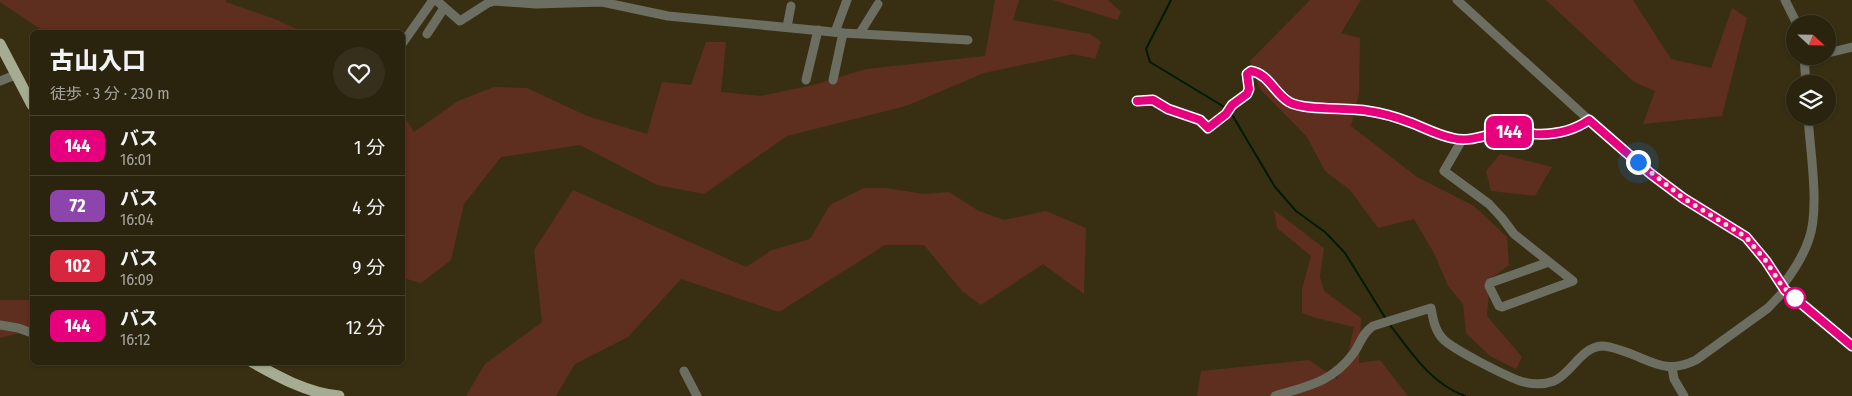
<!DOCTYPE html>
<html lang="ja">
<meta charset="utf-8">
<style>
:root{--surface:#2a230e;--page:#362f1c;--text:#f1f3f6;--muted:#a5a49e;--line:#46402e}
body{margin:0;font-family:"Fira Sans Condensed","Noto Sans JP",sans-serif;background:var(--page);color:var(--text);height:100vh;display:flex;flex-direction:column;font-size:19px;white-space:nowrap}
*{box-sizing:border-box;margin:0}
p{font-size:16px;color:var(--muted)}
.icon{flex:none;width:28px;height:28px;fill:none;stroke:currentColor;stroke-width:2;stroke-linecap:round;stroke-linejoin:round}
.map{position:relative;flex:1;overflow:hidden}
.side{position:absolute;left:30px;top:30px;width:375px;height:335px;display:flex;flex-direction:column;background:var(--surface);border-radius:8px;box-shadow:0 1px 4px #0004,0 0 0 1px var(--line)}
.side>*{flex:none}
.badge{padding:0 10px;border-radius:8px;font-size:18px;line-height:32px}
.needle{width:32px;rotate:112deg}
.buttons{position:absolute;left:1786px;top:15px;display:grid;gap:10px}
.buttons a{display:grid;place-items:center;width:50px;height:50px;border-radius:50%;background:var(--surface);box-shadow:0 1px 4px #0004,0 0 0 1px var(--line);font-size:25px}
.you{position:absolute;width:25px;height:25px;margin:-12px;border:4px solid #fff;border-radius:50%;background:#1a73e8;box-shadow:0 0 0 8px #1a73e833}
.map>.badge{position:absolute;translate:-50% -50%;box-shadow:0 0 0 2px #fff}
.round{display:grid;place-items:center;flex:none;width:52px;height:52px;border-radius:26px;background:var(--page)}
.overview{display:flex;align-items:center;justify-content:space-between;height:85px;padding:0 20px}
h1{font-size:24px;font-weight:800;line-height:38px}
ul{padding:0;list-style:none}
li{display:flex;align-items:center;gap:15px;height:60px;padding:0 20px;border-top:1px solid var(--line)}
li div{flex:1}
li b{display:block;font-size:19px}
li em{font-style:normal}
li .badge{min-width:55px;font-weight:700;text-align:center}
.map>svg:first-child{display:block}
.green{fill:#5e2e1f}
.lines{fill:none;stroke-linecap:round;stroke-linejoin:round}
.stream{stroke:#001a03;stroke-width:2}
.minor{stroke:#6b6e61;stroke-width:9}
.major{stroke:#a5ac91;stroke-width:11}
.line-casing{stroke:#fff;stroke-width:11}
.line{stroke:#e6007e;stroke-width:8}
.walk{stroke:#eae5d4;stroke-width:5;stroke-dasharray:0 9}
.stop-dot{fill:#fff;stroke:#e6007e;stroke-width:2.5}
</style>
<div class="map">
<svg width="1852" height="396" viewBox="0 0 1852 396">
<rect width="100%" height="100%" fill="#382f13"/>
<g class="green">
<path d="M0,0H226V2L275,19L303,32H45L0,2Z"/>
<path d="M995,0H1019L1013,20L1090,34L1101,42L1095,59L1074,54L984,73L906,106L787,136L704,194L657,185L580,145L501,157L464,204L451,260L421,283L403,278L402,113L414,132L458,101L494,87L527,88L587,116L647,134L662,82L691,85L706,42H726L721,92L761,96L817,84L866,69L985,56Z"/>
<path d="M1053,0H1108L1121,12L1117,20Z"/>
<path d="M1310,0H1361L1341,33L1360,38L1359,93L1351,126L1417,177L1474,206L1507,237L1509,265L1490,279L1487,316L1522,357L1516,369L1490,356L1466,333L1463,304L1448,286L1435,255L1414,219L1378,228L1350,190L1325,171L1307,137L1259,88L1250,61Z"/>
<path d="M1546,0H1633L1671,59L1711,68L1732,8L1747,18L1722,116L1643,124L1655,91L1634,82Z"/>
<path d="M1500,154L1552,167L1535,196L1491,191L1486,171Z"/>
<path d="M864,188H886L924,194L949,192L979,211L1004,220L1046,211L1086,228L1084,294L1043,264L981,305L962,291L924,245H885L779,312L681,279L628,337L575,364L556,396H466L485,364L542,322L534,250L573,190L746,267L772,250L810,239L830,205Z"/>
<path d="M1274,210L1324,248L1320,277L1324,291L1361,318L1359,363L1380,360L1408,396H1197L1201,371L1309,360L1337,379L1348,353L1354,327L1316,318L1302,313V289L1311,256L1277,228Z"/>
<path d="M0,300H32V333L24,332L0,338Z"/>
</g>
<g class="lines">
<g class="stream">
<path d="M1171,0L1146,49L1150,62L1226,108"/>
<path d="M1231,113L1275,187L1296,211L1325,232L1345,253L1386,319"/>
<path d="M1390,325C1412,353 1430,383 1465,396"/>
</g>
<g class="minor">
<path d="M436,0L460,21L488,3L494,1L536,4L602,2L668,16L843,33L968,40"/>
<path d="M1457,0L1589,120L1651,174L1683,198L1746,237L1766,261L1785,290L1852,346"/>
<path d="M1785,0L1797,24"/>
<path d="M787,27L791,6"/>
<path d="M835,32L847,0"/>
<path d="M860,33L878,4"/>
<path d="M427,34L444,8"/>
<path d="M402,44L433,0"/>
<path d="M1828,53L1852,47"/>
<path d="M1804,56L1806,84"/>
<path d="M806,80L818,30"/>
<path d="M833,80L843,33"/>
<path d="M0,81L15,75"/>
<path d="M1137,101L1153,100L1168,109L1200,120L1208,128L1226,114L1232,105L1247,94L1249,89L1247,74L1251,71L1263,76L1289,102L1301,105L1379,113L1408,122L1447,137L1462,140L1482,138L1503,132L1537,134L1564,131L1572,129L1589,120"/>
<path d="M1462,140L1444,171L1489,204L1502,218L1514,234L1573,281L1502,307L1499,306L1489,286L1490,283L1549,262"/>
<path d="M1782,286C1793,272 1803,257 1809,239C1820,208 1810,151 1808,116"/>
<path d="M0,325L18,328L32,333"/>
<path d="M1672,367L1674,379L1684,396"/>
<path d="M684,371L697,396"/>
<path d="M1275,396C1307,386 1331,383 1353,354C1360,345 1362,333 1373,326L1431,308C1433,319 1435,331 1443,339C1454,350 1504,375 1520,381C1530,384 1543,385 1554,381C1572,373 1581,347 1602,346C1608,346 1614,348 1620,350C1650,359 1664,376 1696,360L1768,308L1785,290"/>
</g>
<g class="major">
<path d="M0,44L32,105"/>
<path d="M252,362C279,377 307,393 339,396"/>
</g>
</g>
<g class="lines">
<defs>
<path id="line" d="M1137,101L1153,100L1168,109L1200,120L1208,128L1226,114L1232,105L1247,94L1249,89L1247,74L1251,71C1269,74 1274,93 1289,102C1305,111 1349,107 1368,111C1382,113 1396,117 1409,122C1423,127 1437,135 1452,138C1470,143 1486,134 1504,132C1514,131 1525,133 1535,134C1554,135 1573,131 1589,120L1651,174L1683,198L1746,237L1766,261L1785,290L1852,346"/>
</defs>
<use href="#line" class="line-casing"/>
<use href="#line" class="line"/>
<path class="walk" d="M1638,162L1683,198L1746,237L1766,261L1782,286L1799,301L1795,298"/>
</g>
<circle class="stop-dot" cx="1795" cy="298" r="10"/>
</svg>
<div class="buttons">
<a><svg class="needle" viewBox="-14 -14 28 28"><path d="M0-13l5 13h-10z" fill="#e53935"/><path d="M0 13l5-13h-10z" fill="#a5a49e"/></svg></a>
<a><svg class="icon" aria-label="layers" viewBox="0 0 24 24"><path d="M12 4l9 5-9 5-9-5zM3 14l9 5 9-5"/></svg></a>
</div>
<div class="you" style="left:1638px;top:162px"></div>
<b class="badge" style="left:1509px;top:132px;background:#e6007e;color:#fff">144</b>
<section class="side">
<div class="overview"><div><h1>古山入口</h1><p>徒歩 · 3 分 · 230 m</p></div><a class="round"><svg class="icon" aria-label="heart" viewBox="0 0 24 24"><path d="M12 20l-8-8c-3-5 5-10 8-4 3-6 11-1 8 4z"/></svg></a></div>
<ul>
<li><span class="badge" style="background:#e6007e;color:#fff">144</span><div><b>バス</b><p>16:01</p></div><em>1 分</em></li>
<li><span class="badge" style="background:#8e44ad;color:#fff">72</span><div><b>バス</b><p>16:04</p></div><em>4 分</em></li>
<li><span class="badge" style="background:#d7263d;color:#fff">102</span><div><b>バス</b><p>16:09</p></div><em>9 分</em></li>
<li><span class="badge" style="background:#e6007e;color:#fff">144</span><div><b>バス</b><p>16:12</p></div><em>12 分</em></li>
</ul>
</section>
</div>
